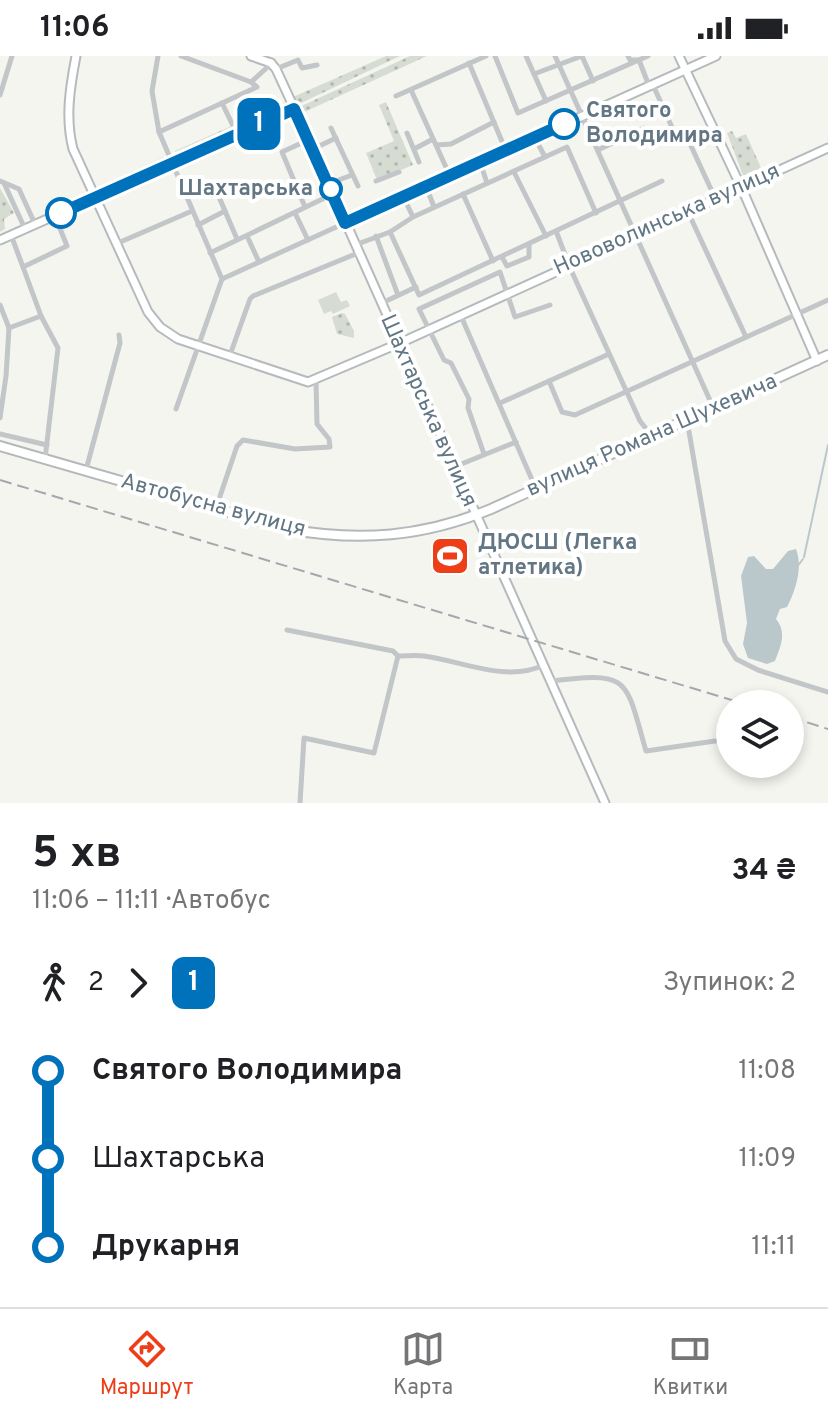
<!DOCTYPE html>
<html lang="uk">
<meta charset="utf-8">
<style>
:root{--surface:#fff;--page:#f2f2f2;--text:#202124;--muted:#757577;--line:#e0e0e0;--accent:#ed3e18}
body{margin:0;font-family:Overpass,sans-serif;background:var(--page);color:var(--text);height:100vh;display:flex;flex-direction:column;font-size:30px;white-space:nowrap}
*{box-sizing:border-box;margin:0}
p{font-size:26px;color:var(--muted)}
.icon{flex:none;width:44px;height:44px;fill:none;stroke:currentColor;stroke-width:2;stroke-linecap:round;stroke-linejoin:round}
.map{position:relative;height:747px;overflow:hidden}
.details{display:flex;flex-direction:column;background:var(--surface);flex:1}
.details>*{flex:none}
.badge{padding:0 16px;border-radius:12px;font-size:28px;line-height:52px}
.fabs{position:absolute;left:716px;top:634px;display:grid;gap:16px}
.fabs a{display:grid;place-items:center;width:88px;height:88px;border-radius:50%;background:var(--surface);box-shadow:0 4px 12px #0003;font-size:40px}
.map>.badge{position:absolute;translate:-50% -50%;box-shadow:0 0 0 4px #fff}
.legs{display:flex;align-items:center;gap:12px;height:88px;padding:0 32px;font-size:26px}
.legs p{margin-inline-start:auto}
.summary{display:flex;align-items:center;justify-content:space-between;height:136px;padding:0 32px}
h1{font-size:44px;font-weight:700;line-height:60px}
ul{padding:0 32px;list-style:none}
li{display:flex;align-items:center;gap:28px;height:88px;font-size:30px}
li i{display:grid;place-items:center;width:12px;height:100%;margin:0 10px;background:currentColor}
li i::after{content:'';width:20px;height:20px;margin:-10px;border:6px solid;border-radius:50%;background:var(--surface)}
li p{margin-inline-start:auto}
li:first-child i{background:linear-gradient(#0000 50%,currentColor 0)}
li:last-child i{background:linear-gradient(currentColor 50%,#0000 0)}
.status{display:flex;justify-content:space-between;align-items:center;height:56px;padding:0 40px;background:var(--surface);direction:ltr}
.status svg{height:22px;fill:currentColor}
.menu{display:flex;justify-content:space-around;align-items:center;height:112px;border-top:2px solid var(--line);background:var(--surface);font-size:22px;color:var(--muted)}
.menu a{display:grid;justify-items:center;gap:4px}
.menu .selected{color:var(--accent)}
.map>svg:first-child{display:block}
.green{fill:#d6dcd1}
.park{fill:url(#park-dots)}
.water{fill:#bac8cc}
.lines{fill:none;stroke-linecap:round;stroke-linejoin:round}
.stream{stroke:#bac8cc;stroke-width:2}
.secondary-casing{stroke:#b4babe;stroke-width:11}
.primary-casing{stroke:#b3b8bb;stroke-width:12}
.street{stroke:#c2c6c9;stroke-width:5}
.secondary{stroke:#fff;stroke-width:7}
.primary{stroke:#fff;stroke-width:8}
.rail{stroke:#a2a9ae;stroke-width:2;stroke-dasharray:12 6;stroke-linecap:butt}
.line-1-casing{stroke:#fff;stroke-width:18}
.line-1{stroke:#0072bc;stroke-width:12}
.stop-1-dot{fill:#fff;stroke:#0072bc;stroke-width:4}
.labels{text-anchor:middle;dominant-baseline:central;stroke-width:8;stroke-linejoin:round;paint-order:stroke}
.stop-label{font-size:22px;font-weight:bold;fill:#627683;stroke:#fff;text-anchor:start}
.street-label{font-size:22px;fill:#627683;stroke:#fff}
.poi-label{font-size:22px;font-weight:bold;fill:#627683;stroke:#fff;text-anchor:start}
</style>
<div class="status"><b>11:06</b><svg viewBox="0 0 49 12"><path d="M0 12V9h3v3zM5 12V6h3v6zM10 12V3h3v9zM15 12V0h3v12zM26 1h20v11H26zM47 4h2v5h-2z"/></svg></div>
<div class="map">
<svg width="828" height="747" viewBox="0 0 828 747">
<defs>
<pattern id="park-dots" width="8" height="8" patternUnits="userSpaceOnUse" patternTransform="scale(2)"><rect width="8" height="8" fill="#d6dcd1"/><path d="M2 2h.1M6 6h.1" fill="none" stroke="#b1b7af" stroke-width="1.8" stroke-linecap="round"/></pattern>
</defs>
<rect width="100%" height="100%" fill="#f5f5f0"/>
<path class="green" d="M336,236L341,246L347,244L350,250L333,258L331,255L324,258L318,244Z"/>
<g class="park">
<path d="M386,0H400L297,49L293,41Z"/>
<path d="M410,0H427L300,58L297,52Z"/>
<path d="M386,46L413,109L377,124L366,97L394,85L379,49Z"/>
<path d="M284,47L286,52L177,100L175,95Z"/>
<path d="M288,57L290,62L181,112L178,106Z"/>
<path d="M732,75L736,82L746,78L762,114L744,122L727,77Z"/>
<path d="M163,101L165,106L103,134L101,130Z"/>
<path d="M168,112L170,117L106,145L103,139Z"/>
<path d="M0,132L14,157L4,163L5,173L0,176Z"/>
<path d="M342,257L345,258L354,275V282L337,278L332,261Z"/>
</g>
<path class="water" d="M796,493C803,511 796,534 787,551L780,553L776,563C787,576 781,590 775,605L767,608L748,602L743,588L747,567L741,520L748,501L754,500L766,513H773L788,495Z"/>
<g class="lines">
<g class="stream">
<path d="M804,501L828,389"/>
<path d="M797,511L803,503"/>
</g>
<defs>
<g id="secondary">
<path d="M76,0C70,31 65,62 73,93L148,256L160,271L178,283L308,326L400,287L828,92"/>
<path d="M251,0L271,7"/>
<path d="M679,0L743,135L817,305"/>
<path d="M271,7L276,13L313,93L605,747"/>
<path d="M345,167L716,0"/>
<path d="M0,184L294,53"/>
</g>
<path id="primary" d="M0,390L287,473C360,486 423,481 491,453L828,299"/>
</defs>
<use href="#secondary" class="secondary-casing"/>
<use href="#primary" class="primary-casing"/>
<g class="street">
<path d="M158,0L152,35L159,76L222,223L176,353"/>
<path d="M495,0L518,57L648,0"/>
<path d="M526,0L546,45"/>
<path d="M555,0L713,351"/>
<path d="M628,0L630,4H639L649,30"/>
<path d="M469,7L506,95"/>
<path d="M276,13L298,4L302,12L317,9"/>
<path d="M534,18L582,0L593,25"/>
<path d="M251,26L271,8"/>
<path d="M653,29L675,78L685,77L716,144"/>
<path d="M411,34L450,120"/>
<path d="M0,39L12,0"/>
<path d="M396,40L486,0"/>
<path d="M222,47L237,78"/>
<path d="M331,72L358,130"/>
<path d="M159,76L257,31L251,26L181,0"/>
<path d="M407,77L419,106"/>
<path d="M535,82L545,101"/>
<path d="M436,89L451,88L494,66"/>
<path d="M313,93L336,82"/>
<path d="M414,93L433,83"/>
<path d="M598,94L644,72"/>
<path d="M480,106L487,127"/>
<path d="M514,116L546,180"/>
<path d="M0,125L19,133L35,168"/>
<path d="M376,125L399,116"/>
<path d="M4,127L25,173"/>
<path d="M328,128L352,119"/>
<path d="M426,130L434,151"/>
<path d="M185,137L213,127L237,183"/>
<path d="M463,138L493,205"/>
<path d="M403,140L413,161"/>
<path d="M305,151L282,96L308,84"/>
<path d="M688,156L746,281"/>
<path d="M295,157L308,184"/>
<path d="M198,169L225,155"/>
<path d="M556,175L571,214L640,365L651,379"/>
<path d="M390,176L419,239L662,125"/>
<path d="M11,179L23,211"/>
<path d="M247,180L259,206"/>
<path d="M376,180L398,239"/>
<path d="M118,187L192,155"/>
<path d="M355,189L390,176L413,161L567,91L596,157"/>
<path d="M210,197L333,138"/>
<path d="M502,201L507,210L529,201V189"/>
<path d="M222,223L345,167"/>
<path d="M382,247L416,231"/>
<path d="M0,249L9,272L6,320L0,362"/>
<path d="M461,260L536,433"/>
<path d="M9,272L41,260"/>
<path d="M230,299L250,243L253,240L358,197"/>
<path d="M549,325L562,356L575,359L828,244"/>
<path d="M500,347L609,298"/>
<path d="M687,364L725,585L736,603L758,614L828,636"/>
<path d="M0,378L47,389"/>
<path d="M484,398L468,352L469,343L451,307L444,304L419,253L500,216L515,261L550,249"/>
<path d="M45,403L58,292L41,260L23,211L67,190L55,160"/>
<path d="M454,411L516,386"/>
<path d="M86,414L120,287L119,279"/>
<path d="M216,452L237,390L243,384L295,393L330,391L329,383L317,368L316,325"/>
<path d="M287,574L393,595L398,600"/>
<path d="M551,625C631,615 625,622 646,695L715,685"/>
<path d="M300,747L304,682L374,697L398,600C407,600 416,599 424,600C462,605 506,627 544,609"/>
</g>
<use href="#secondary" class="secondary"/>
<use href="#primary" class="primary"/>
<g class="rail">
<path d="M0,424L745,648"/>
<path d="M790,661L828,673"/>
</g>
</g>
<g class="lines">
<defs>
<path id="line-1" d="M61,157L294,53L345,167L564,68"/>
</defs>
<use href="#line-1" class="line-1-casing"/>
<use href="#line-1" class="line-1"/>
</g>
<defs>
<symbol id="stadium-square" viewBox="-11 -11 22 22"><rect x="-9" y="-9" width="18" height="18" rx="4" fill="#ed3e18" stroke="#fff"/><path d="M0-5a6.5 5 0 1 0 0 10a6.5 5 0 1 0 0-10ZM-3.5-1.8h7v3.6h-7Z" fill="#fff"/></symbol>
</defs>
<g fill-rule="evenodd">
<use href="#stadium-square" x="428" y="478" width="44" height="44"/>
</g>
<g class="stop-1-dot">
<circle cx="564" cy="68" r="14"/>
<circle cx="331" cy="133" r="10"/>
<circle cx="61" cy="157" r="14"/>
</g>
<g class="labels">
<g class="stop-label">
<text x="586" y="55">Святого<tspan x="586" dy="25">Володимира</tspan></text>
<text x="313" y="133" text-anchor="end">Шахтарська</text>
</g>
<g class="street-label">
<text transform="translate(667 164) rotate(-24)">Нововолинська вулиця</text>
<text transform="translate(428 355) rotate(66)">Шахтарська вулиця</text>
<text transform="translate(652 380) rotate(-24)">вулиця Романа Шухевича</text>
<text transform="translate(213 450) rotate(15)">Автобусна вулиця</text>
</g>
<g class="poi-label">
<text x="478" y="487">ДЮСШ (Легка<tspan x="478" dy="25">атлетика)</tspan></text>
</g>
</g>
</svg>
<div class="fabs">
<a><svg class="icon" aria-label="layers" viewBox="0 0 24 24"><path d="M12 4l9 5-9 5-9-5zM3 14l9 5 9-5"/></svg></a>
</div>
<b class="badge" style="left:259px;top:68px;background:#0072bc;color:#fff">1</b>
</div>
<section class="details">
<div class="summary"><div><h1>5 хв</h1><p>11:06 – 11:11 · Автобус</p></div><b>34 ₴</b></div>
<div class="legs"><svg class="icon" aria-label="walk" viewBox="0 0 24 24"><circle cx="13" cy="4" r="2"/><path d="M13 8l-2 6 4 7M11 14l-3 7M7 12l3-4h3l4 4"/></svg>2<svg class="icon" aria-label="forward" viewBox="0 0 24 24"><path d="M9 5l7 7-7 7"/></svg><b class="badge" style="background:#0072bc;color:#fff">1</b><p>Зупинок: 2</p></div>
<ul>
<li><i style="color:#0072bc"></i><b>Святого Володимира</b><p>11:08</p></li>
<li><i style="color:#0072bc"></i><span>Шахтарська</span><p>11:09</p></li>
<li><i style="color:#0072bc"></i><b>Друкарня</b><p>11:11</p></li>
</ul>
</section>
<nav class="menu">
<a class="selected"><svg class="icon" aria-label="directions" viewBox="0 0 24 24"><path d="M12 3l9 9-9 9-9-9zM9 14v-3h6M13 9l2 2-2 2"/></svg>Маршрут</a>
<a><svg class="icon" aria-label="map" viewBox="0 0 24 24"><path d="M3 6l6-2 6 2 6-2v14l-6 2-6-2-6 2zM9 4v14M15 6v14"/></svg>Карта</a>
<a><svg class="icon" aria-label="tickets" viewBox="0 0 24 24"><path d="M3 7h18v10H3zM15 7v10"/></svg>Квитки</a>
</nav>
